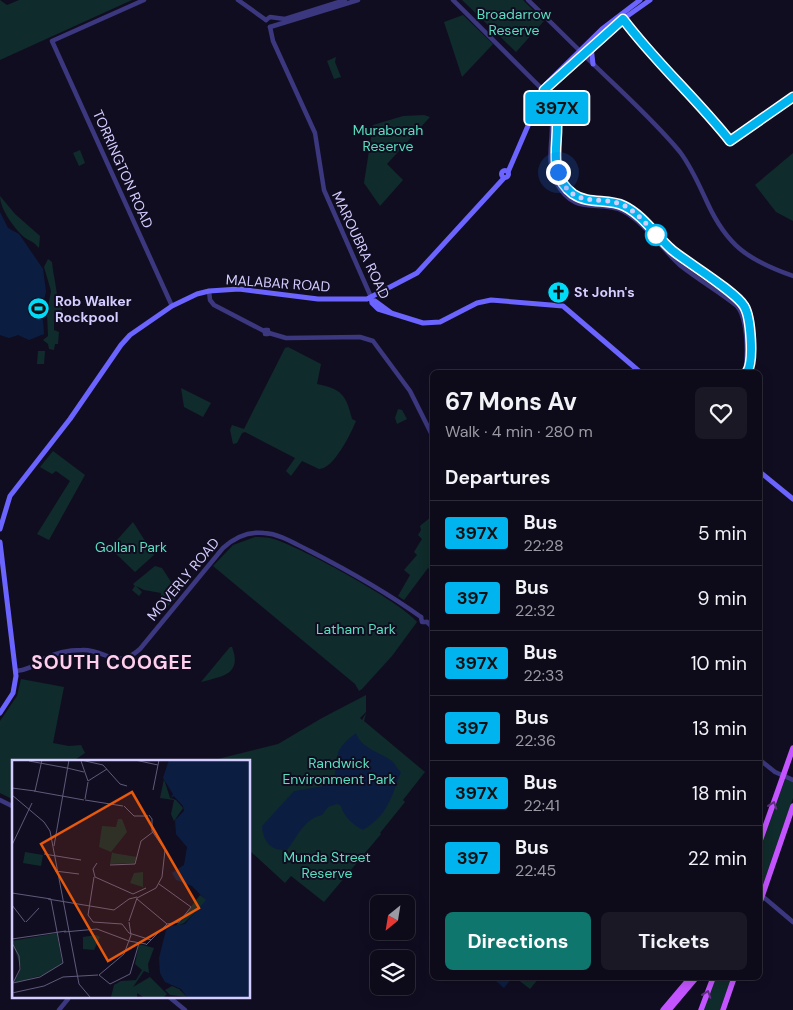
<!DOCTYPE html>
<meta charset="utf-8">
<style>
:root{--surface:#0d0a19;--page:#1b1826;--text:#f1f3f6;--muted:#9a9aa2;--line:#2d2b38;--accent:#0f766e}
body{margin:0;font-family:"DM Sans",sans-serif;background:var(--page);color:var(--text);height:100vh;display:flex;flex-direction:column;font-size:19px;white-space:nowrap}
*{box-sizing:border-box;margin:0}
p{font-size:16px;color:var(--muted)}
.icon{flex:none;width:28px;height:28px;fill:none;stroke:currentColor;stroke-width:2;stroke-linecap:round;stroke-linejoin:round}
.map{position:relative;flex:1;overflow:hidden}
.side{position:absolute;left:430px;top:370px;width:332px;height:610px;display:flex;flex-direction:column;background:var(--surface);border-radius:8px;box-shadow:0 2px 12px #0003,0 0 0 1px var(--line)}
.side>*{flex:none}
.badge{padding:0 10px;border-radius:4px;font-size:18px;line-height:32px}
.needle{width:32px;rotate:210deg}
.controls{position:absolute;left:370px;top:895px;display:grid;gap:10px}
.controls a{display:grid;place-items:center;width:45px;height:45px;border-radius:8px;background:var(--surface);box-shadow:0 2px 12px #0003,0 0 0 1px var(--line);font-size:25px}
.you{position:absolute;width:25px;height:25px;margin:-12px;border:4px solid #fff;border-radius:50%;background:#1a73e8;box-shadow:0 0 0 8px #1a73e833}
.map>.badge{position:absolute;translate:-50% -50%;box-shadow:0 0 0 2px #fff}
h2{padding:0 15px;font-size:19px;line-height:45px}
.round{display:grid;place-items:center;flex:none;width:52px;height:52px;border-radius:8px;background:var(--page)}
.headline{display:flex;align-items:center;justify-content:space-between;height:85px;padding:0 15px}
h1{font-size:24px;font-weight:700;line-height:38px}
.action{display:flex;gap:10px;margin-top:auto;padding:10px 15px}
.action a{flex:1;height:58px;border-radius:8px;background:var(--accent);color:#fff;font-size:20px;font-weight:700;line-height:58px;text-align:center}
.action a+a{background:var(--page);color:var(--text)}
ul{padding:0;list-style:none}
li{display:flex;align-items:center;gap:15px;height:65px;padding:0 15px;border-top:1px solid var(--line)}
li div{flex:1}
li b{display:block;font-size:19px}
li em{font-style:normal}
li .badge{min-width:55px;font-weight:700;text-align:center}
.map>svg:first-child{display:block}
.green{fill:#102b2b}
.water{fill:#0b1e42}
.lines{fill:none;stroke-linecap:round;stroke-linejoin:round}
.tertiary{stroke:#3c3880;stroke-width:4.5}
.secondary{stroke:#6b64ff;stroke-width:5}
.primary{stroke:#c354ff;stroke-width:5.5}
.oneway{stroke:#612d85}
.line-casing{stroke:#fff;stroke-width:11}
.line{stroke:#00b5ef;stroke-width:8}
.walk{stroke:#d4cdff;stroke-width:5;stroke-dasharray:0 9}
.stop-dot{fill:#fff;stroke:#00b5ef;stroke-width:2.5}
.labels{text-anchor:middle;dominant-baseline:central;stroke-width:4;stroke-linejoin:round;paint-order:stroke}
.park-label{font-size:14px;fill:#59dfc0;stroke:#110d21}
.street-label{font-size:14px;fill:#d4cdff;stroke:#110d21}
.poi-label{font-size:14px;font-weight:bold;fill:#d4cdff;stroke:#110d21;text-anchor:start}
.district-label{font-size:19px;font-weight:bold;letter-spacing:1px;fill:#ffcfed;stroke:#110d21}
.inset-road{fill:none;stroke:#5f5a7a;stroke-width:1}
.view{fill:#e8590c;fill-opacity:0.15;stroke:#e8590c;stroke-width:2.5}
.inset-edge{fill:none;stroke:#d4cdff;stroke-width:2.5}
</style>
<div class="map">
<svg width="793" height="1010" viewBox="0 0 793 1010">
<rect width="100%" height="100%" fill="#110d21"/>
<g class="green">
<path d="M0,0L7,5L19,0H132L0,60Z"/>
<path d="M462,0H523L544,21L516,52Z"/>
<path d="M463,15L493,44L462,77L444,22Z"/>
<path d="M336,57L335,62L341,77L334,79L327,61Z"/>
<path d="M424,115L430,117L387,164L403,180L380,206L364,183L373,125L403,116Z"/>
<path d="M80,150L85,163L79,166L73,153Z"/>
<path d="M793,153V221L776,212L755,185Z"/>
<path d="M0,196L15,214L40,236L39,248C31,239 30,242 24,237C14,228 0,209 0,196Z"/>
<path d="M48,259L52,262C53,275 58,291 57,303L62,304V316L54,323V330L59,332L58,344H55L54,350L49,349L48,344L43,340L48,336L47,313L51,291L44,267Z"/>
<path d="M288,347L321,364L317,384C342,389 346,395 352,419L356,421C351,433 334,469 319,469L302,461L291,476L286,471L295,458L245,432L242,433L237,443L233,444L230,430L232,425L244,429L285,348Z"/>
<path d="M38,351H45L44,364H37Z"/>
<path d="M181,388L211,403L203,417L184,407Z"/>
<path d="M398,409L402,410L407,419L397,424L395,418Z"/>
<path d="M53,451L85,475L49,540L37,534L70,481L56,471L52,474L40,467Z"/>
<path d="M432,516V571L428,568L404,600L398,596L410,575L404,570L417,555L414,552L422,539L418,535L421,530L420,526Z"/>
<path d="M133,522L154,555L135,572L110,548Z"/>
<path d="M255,537C260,537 265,537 270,538C294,543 403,603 417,622L392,656L362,689L359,691L355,684L213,566L233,545Z"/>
<path d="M155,566L162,568L177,591L178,596L167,607L160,601L161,593L144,590L136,586L142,592L139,596L132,590L135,586L133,584Z"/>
<path d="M230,647H232C242,674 224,676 201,682Z"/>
<path d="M21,679L64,687L53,743L69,746L81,745L85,753L73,761H14V800L0,793V721L17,696Z"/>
<path d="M366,695V712L360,718L362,720L366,713L364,721L425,772L403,800L405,802L380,833L381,834L324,902L291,876L285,883L249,850V761H210L278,744L322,718Z"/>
<path d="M785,779L793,782V798L761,890L760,850Z"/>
<path d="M518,978H539L530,989L517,979Z"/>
<path d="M715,978H731L720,1010H703Z"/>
</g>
<g class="water">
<path d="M0,212L8,228L19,234L43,269L46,292L42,306L44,334L29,340L18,335L9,338L0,335Z"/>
<path d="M356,733C361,749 383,753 393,762C396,765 397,769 401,772C391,798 388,815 363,830C353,825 344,817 341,806L337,804L328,807L322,815C304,819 298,836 287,850C271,851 263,842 262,826L294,791L324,786L333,781C341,756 330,752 356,733Z"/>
<path d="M499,978H512L504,988L496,981Z"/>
</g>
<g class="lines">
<g class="tertiary">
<path d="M144,0L52,41L172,306"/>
<path d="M238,0L266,20"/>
<path d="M453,0L554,101L557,116L556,165L566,187L576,195L588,201L618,204L629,209L672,250L745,306L752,358L747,372"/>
<path d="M528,0L579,50"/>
<path d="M266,20L270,17L285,19L345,0"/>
<path d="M270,27L273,41L315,133L324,190L371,297"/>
<path d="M270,27L358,0"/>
<path d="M583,54C616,87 651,117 680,152C692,168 699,185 707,202C727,246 748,260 793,276"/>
<path d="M546,93C561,126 542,154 556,182C575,218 599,199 623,211C644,222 663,250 681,266C699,280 719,292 737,306C748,319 748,356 745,372"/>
<path d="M209,291L210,300L214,305L264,331"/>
<rect x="265" y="330" width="3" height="4"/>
<path d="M269,333L286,338L360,337L373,341L410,391L432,435"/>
<path d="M421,617L422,622H427"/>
<path d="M427,622L432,627"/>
<path d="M16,671C28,670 34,665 44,659C55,653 69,650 82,650C106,649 116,671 140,649L223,548C234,538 248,531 264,533C281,534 295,544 310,551C349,571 386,592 421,617"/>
<path d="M760,760L775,772L793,780"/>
<path d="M0,800L14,807"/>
<path d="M761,895L793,922"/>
<path d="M168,996L185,1010"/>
<path d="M59,1010L68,999"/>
</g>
<g class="secondary">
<path d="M591,47L593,64"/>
<path d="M545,89L616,24L650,0"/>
<circle cx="505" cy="174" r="3.5"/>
<path d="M508,172L546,84L602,29L640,0"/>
<path d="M371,297L372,303L378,309L423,323L440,322L477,303L491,300L563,306L640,372"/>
<path d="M375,301L390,312"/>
<path d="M760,472L793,499"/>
<path d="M0,529L10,496L70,419L121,345L130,335L172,306L197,294L209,291L239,289L318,299H367L417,273L504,178"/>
<path d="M0,542L16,676L13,693L0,713"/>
</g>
<g class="primary">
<path d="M760,841L793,748"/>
<path d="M760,902L793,806"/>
<path d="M663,1010L690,978"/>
<path d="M669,1010L696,978"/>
<path d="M701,1010L713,978"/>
<path d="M723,1010L734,978"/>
</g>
</g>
<defs><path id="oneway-chevron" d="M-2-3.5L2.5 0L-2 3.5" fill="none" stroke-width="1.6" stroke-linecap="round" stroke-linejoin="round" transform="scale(1.25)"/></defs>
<g class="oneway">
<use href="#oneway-chevron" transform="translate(773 805) rotate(-71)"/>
<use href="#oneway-chevron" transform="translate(707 994) rotate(-71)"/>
</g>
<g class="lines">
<defs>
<path id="line" d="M747,372C754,362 751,317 744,306C736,292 688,263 672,250C657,237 643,215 624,206C608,198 589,205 573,194C536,166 575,120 544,90L623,19C656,63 696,98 730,141L793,97"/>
</defs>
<use href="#line" class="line-casing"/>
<use href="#line" class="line"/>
<path class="walk" d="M558,172C572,212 599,193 625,206C636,212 648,225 656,235"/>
</g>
<defs>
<symbol id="church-disc" viewBox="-11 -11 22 22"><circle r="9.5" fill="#00dbf8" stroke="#110d21"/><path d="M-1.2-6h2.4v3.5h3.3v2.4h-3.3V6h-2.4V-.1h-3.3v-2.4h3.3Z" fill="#111"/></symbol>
<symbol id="stadium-disc" viewBox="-11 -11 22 22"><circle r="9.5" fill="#00dbf8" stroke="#110d21"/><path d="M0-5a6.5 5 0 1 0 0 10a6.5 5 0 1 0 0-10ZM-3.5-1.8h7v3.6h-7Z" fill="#111"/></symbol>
</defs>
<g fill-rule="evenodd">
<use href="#church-disc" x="546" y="280" width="25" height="25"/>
<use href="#stadium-disc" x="26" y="296" width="25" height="25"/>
</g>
<circle class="stop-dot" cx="656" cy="235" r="10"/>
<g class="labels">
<g class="park-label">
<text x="514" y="14">Broadarrow<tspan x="514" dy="16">Reserve</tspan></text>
<text x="388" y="130">Muraborah<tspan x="388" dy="16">Reserve</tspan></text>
<text x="131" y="547">Gollan Park</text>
<text x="356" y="629">Latham Park</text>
<text x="339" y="763">Randwick<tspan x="339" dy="16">Environment Park</tspan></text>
<text x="327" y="857">Munda Street<tspan x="327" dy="16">Reserve</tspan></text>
</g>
<g class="street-label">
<text transform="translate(123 169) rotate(66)">TORRINGTON ROAD</text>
<text transform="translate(361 245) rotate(65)">MAROUBRA ROAD</text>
<text transform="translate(278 283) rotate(4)">MALABAR ROAD</text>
<text transform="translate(183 579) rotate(-50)">MOVERLY ROAD</text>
</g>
<g class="poi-label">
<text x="574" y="292">St John's</text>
<text x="55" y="301">Rob Walker<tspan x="55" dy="16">Rockpool</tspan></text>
</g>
<g class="district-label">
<text x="112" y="662">SOUTH COOGEE</text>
</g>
</g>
<g transform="translate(12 760)">
<rect width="238" height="238" fill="#110d21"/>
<path d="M152,19L158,38L164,40L171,48L162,61L159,54L162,40L148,38ZM106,59H110L115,72L99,92L87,87L90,66L104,67ZM13,92L31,95L29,106L11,103ZM100,92L101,93L125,97L122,103L98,104ZM131,112V127L118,123L122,113ZM188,135L195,140L193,143L172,163L164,166ZM45,173L50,203L31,215L2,223L9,208L0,181ZM84,175L88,177L82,190L71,189V177ZM127,184L142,188L136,204L137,213L132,211L121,227L138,217L155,234L152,237H131L125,233V237H99L102,225L109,221L124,220L130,210L123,204ZM160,226L167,229L175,237L158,235L153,230Z" fill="#102b2b"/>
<path d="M157,0H237V237H175L169,229L153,222L148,213L147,198L154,170L159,166L173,164L194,140L180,126L164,120L160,113L172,105L175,87L164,74L163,60L172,51L171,46L162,36L159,38L161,34L151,18Z" fill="#0b1e42"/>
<path class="inset-road" d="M69,0L91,5L108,24L115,26M123,0L146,5M17,1L55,8M69,1L76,21M55,8L72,12M76,21L95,9M0,28L23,31M141,30L147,0M22,31L50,36M23,31L30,0M0,35L32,62L38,71L67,224L78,237M50,36L72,40M73,39L76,22M73,40L111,46M112,46L122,56H136M0,85L20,43M0,85V103M42,86L57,0M32,94L69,100M98,105L123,104L129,81L141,72M43,111L67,114M82,117L76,155L81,162L110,164L117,173L139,180M83,117L121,134L134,128M83,117L81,109L85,103M147,124L179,147L167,162L155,164M0,133L39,139M36,139L102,150L117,139L125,137M125,139L155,164M39,140L51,203M0,145L13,162M117,161L125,138L144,128L150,117L153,90L140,71V59L137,55M14,162L27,148M52,172L85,169L117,181M0,179L54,171M117,181L134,184M0,183L7,196L8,209L1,223V237M134,185L155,164M87,215L98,224L118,214L127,183M87,215L112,194L119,175L117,162M1,223L28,217L51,203M0,233L32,226L51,217L86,215"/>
<path class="view" d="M120,32L187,148L96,201L29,84Z"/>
<rect width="238" height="238" class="inset-edge"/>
</g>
</svg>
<div class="controls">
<a><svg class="needle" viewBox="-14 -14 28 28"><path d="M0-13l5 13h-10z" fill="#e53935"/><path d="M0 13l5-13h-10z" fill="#9a9aa2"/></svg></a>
<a><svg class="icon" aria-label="layers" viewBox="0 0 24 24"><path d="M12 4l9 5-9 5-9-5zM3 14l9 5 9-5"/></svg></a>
</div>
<div class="you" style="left:558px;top:172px"></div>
<b class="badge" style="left:557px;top:108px;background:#00b5ef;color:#111">397X</b>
<section class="side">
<div class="headline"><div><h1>67 Mons Av</h1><p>Walk · 4 min · 280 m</p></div><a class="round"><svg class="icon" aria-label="heart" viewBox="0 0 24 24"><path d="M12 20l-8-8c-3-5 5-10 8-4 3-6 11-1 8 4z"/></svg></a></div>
<h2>Departures</h2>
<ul>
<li><span class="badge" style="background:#00b5ef;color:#111">397X</span><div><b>Bus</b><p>22:28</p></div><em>5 min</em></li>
<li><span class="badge" style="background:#00b5ef;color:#111">397</span><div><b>Bus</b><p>22:32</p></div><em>9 min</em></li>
<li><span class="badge" style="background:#00b5ef;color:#111">397X</span><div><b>Bus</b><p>22:33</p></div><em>10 min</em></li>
<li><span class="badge" style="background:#00b5ef;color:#111">397</span><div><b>Bus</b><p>22:36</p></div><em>13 min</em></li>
<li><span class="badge" style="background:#00b5ef;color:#111">397X</span><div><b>Bus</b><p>22:41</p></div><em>18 min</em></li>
<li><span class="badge" style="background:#00b5ef;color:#111">397</span><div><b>Bus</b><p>22:45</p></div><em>22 min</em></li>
</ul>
<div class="action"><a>Directions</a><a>Tickets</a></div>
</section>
</div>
